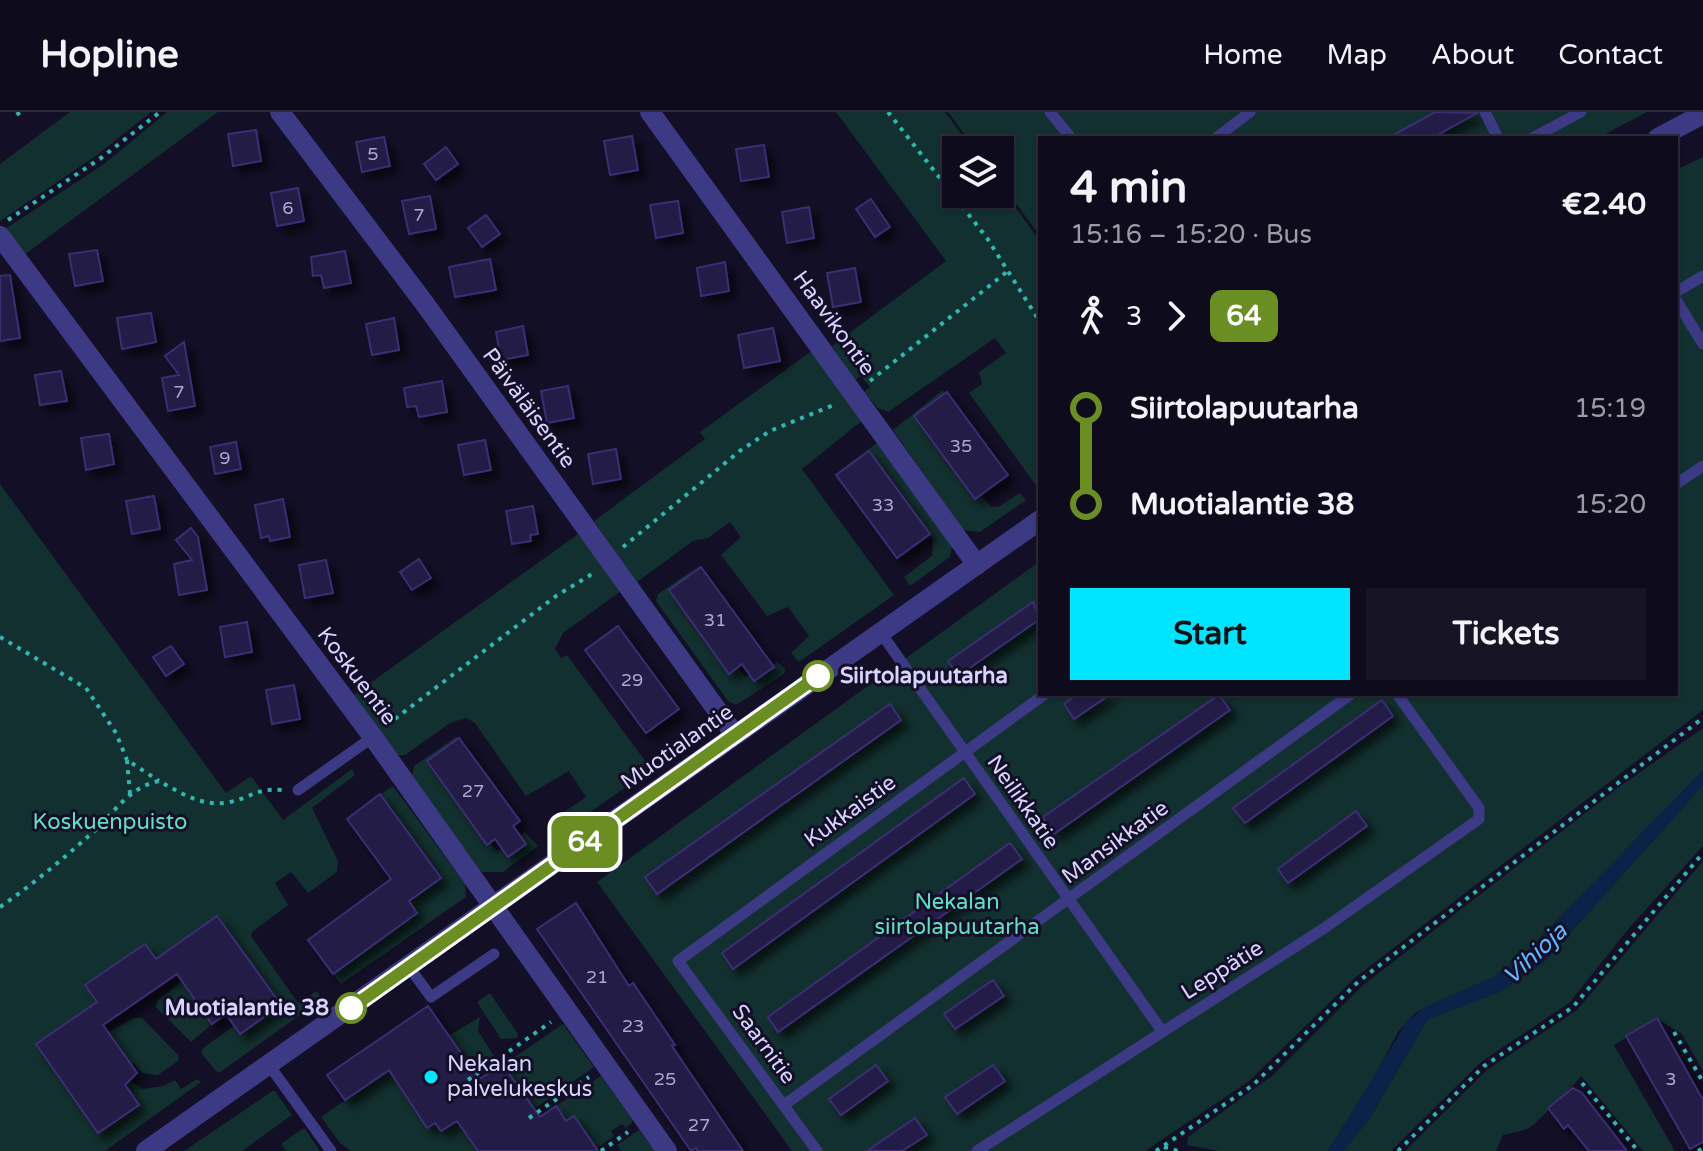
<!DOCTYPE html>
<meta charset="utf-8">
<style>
:root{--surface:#0e0b1c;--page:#171425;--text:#f1f3f6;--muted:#9b9ba3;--line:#2e2b3b;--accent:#00e5ff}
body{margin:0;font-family:"Varela Round",sans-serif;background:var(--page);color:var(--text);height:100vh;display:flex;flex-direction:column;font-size:30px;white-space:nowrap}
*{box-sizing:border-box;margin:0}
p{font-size:26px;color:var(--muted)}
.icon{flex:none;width:44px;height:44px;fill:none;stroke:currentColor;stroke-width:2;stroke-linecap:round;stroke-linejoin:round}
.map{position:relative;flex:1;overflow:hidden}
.panel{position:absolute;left:1038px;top:24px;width:640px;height:560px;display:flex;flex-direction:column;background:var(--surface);border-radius:0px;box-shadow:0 2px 6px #0004,0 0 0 2px var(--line)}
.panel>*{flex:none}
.badge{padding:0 16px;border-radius:12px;font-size:28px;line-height:52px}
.controls{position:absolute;left:942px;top:24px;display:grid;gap:16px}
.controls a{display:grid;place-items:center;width:72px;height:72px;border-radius:0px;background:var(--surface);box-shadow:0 2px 6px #0004,0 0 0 2px var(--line);font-size:40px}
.map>.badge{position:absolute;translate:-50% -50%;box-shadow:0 0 0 4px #fff}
.legs{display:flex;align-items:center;gap:12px;height:88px;padding:0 32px;font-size:26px}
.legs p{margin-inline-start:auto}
.head{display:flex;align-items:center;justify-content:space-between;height:136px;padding:0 32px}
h1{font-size:44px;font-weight:800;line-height:60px}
.action{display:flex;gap:16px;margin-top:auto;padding:16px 32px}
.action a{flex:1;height:92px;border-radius:0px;background:var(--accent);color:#111;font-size:32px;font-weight:800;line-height:92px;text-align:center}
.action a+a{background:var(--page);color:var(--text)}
ul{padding:0 32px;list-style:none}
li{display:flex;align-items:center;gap:28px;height:96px;font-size:30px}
li i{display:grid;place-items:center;width:12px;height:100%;margin:0 10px;background:currentColor}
li i::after{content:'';width:20px;height:20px;margin:-10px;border:6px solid;border-radius:50%;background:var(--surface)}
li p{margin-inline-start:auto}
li:first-child i{background:linear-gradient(#0000 50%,currentColor 0)}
li:last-child i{background:linear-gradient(currentColor 50%,#0000 0)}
header{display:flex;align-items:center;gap:48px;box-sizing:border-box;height:112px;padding:0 40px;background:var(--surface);border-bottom:2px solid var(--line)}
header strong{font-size:38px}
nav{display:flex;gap:44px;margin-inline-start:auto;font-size:28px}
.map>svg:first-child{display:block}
.green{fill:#12302f}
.water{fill:#0c2248}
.building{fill:#241b47;stroke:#3b2d73;stroke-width:2;filter:url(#shadow)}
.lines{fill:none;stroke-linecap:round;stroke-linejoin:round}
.path{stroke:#2fb8b0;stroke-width:4;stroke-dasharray:4 6;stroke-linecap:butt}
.service{stroke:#3d3a85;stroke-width:11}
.minor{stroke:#3d3a85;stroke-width:20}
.tertiary{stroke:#3d3a85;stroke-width:20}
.line-1-casing{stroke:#fff;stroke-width:18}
.line-1{stroke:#6b8e23;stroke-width:12}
.stop-1-dot{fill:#fff;stroke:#6b8e23;stroke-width:4}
.poi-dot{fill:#00e5ff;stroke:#130f26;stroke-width:3}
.labels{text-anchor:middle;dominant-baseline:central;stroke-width:6;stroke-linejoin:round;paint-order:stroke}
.number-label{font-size:18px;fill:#aca6d1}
.street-label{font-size:22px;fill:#d9d4ff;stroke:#130f26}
.stop-label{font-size:22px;font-weight:bold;fill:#d9d4ff;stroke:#130f26;text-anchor:start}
.park-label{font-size:22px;fill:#5fe0c0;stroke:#130f26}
.poi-label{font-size:22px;fill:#d9d4ff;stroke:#130f26;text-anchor:start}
.water-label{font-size:24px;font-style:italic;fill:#62b6ff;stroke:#130f26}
</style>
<header>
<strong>Hopline</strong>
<nav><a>Home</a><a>Map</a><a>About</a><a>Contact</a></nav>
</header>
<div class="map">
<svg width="1703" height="1039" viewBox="0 0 1703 1039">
<defs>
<filter id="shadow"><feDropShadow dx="7" dy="7" stdDeviation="4" flood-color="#0009"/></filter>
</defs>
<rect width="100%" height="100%" fill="#130f26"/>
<g class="green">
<path d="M70,0H151L97,43L0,109V52Z"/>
<path d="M167,0H218L24,143L5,117L104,52Z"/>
<path d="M836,0H945L973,38H956V82H1000V74L1040,129V379L969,281L982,272L979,260L1006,241L995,226L888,300L878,296L864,280L870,275L861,264L855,268L832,234L946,149Z"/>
<path d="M948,0H1647L1598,26H1040V124L1000,70V38H976Z"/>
<path d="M1703,45V598L1356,865L1249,969L1145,1039H792L597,770L1040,449V582H1676V58Z"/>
<path d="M813,238L863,308L802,357L894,483L799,550L791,541L809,524L788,495L767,504L721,443L741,425L730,410L708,426L693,429L637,470L594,409L705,327L700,320Z"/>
<path d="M943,278L975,387L981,383L991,395H998L1020,381L1026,388L980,420L963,418L893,318Z"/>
<path d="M877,331L952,434L950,445L910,474L904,465L932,444L933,427L869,339L835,362Z"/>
<path d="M0,372L226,681L251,664L283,708L352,657L355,663L312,696L338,749L337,760L308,781L291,760L275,771L288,793L252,820L251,824L298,891L317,879L322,887L219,961L216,959L201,941L203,936L234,914L240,922L280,893L234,828L217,817L224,812L218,804L156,847L145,832L86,873L97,890L36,932L42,941L49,936L59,950L52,956L66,976L85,986L78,992L83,1000L99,1007L92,1012L98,1021L139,993L125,973L131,969L143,977L163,974L175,968L181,977L197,967L201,970L105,1039H0Z"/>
<path d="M581,420L621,479L563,521L555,537L561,546L567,543L649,654L635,669L557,723L548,711L586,685L569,659L526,684L475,611L466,606L450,611L405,643H398L352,584Z"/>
<path d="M700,453L669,479L729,561L738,555L745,565L749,563L754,569L777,550L785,557L784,562L736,593L728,589L656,489L658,482Z"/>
<path d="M1703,616V658L1698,664L1524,842L1493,865L1415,901L1398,920L1376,962L1328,1039H1219L1187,1033L1188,1025L1272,964L1362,874L1619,675Z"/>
<path d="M456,625L459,626L427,650L487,732L490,730L497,739L502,737L508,745L526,732L520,723L525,720L538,734L503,760H481L412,664L414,654Z"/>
<path d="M1703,673V734L1630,815L1569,891L1481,950L1391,1039H1343L1369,1007L1428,907L1499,880L1543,851Z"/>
<path d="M393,674L465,772L466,785L341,872L333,862L417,801L409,789L380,683Z"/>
<path d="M1703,749V959L1682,922L1657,907L1614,933L1675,1039H1643L1581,964C1576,971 1535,1013 1529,1016C1521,1019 1512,1021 1503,1023L1496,1039H1405L1487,958L1577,898Z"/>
<path d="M182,869L194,886L202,881L212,912L191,930L156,895L157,889Z"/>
<path d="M490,881L518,922L517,926L501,927L477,890Z"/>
<path d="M480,905L478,919L494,944L465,964L440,929Z"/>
<path d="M134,906H142L179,944L178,949L158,963L142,961L134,951L123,958L112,943L120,937L108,920Z"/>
<path d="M563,912L594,955L534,997L521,978L501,967L509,961L503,953Z"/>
<path d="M396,953L395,967L422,991L414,997L427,1016L435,1011L441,1019L457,1009L478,1039H351L340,1031L321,1005Z"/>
<path d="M601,964L633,1009L626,1016L622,1012L611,1019L614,1024L593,1039L574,1004L566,1009L556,994Z"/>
<path d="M274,978L292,1003L242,1039H184Z"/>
<path d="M302,1017H305L320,1039H286L281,1032Z"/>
<path d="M639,1018L655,1039H622L617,1033Z"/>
</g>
<path class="water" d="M1703,658V673L1543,851L1499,880L1428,907L1369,1007L1343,1039H1328L1408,908L1427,894L1493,865L1524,842Z"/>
<g class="building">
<path d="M1435,0L1477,1L1432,26H1388Z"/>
<path d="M256,18L261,49L233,54L228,22Z"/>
<path d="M632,24L638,58L610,63L604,29Z"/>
<path d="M384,25L390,54L362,60L356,30Z"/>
<path d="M764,33L769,65L741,69L736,37Z"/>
<path d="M446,35L458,52L436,68L424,52Z"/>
<path d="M298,76L304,109L277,114L271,81Z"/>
<path d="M430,84L436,117L409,122L402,89Z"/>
<path d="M871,87L890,115L875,125L856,97Z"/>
<path d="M678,89L683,121L656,126L650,93Z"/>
<path d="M809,95L814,126L787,131L782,100Z"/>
<path d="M486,103L500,122L482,135L468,116Z"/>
<path d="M97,138L103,169L75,174L69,142Z"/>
<path d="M345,139L351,171L324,176L321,163L313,164L311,145Z"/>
<path d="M490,147L496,178L455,185L449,155Z"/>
<path d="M725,150L729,179L701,184L697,156Z"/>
<path d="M855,156L861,190L833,195L827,161Z"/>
<path d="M10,163L20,226L0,229V164Z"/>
<path d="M151,201L156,230L122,237L117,206Z"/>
<path d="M394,206L399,238L372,243L366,212Z"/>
<path d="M523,214L528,243L501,248L496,220Z"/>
<path d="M773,216L780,249L744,256L738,223Z"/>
<path d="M184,230L195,294L168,299L162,266L179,263L165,244Z"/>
<path d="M61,259L67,289L40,293L35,263Z"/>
<path d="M442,269L447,300L419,305L416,294L407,295L404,276Z"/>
<path d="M568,274L574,306L547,311L541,279Z"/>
<path d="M947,280L1008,363L975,387L914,304Z"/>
<path d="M109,322L114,352L86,358L81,326Z"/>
<path d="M485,328L491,358L464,363L458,333Z"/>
<path d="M236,330L241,357L215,362L210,335Z"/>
<path d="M616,337L621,367L593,372L588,342Z"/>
<path d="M869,339L930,422L897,446L836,363Z"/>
<path d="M154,384L160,417L132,422L126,389Z"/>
<path d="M283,387L290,425L270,429L269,424L261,426L255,393Z"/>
<path d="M533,394L538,422L530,423L531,429L512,432L506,399Z"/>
<path d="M191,416L198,425L207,478L179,483L174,452L192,448L176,428Z"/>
<path d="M419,447L431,466L412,478L400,460Z"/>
<path d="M326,448L333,481L305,486L299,453Z"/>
<path d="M701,455L774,555L754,569L742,552L729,562L669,478Z"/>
<path d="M1033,490L1040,507L958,564L948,549Z"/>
<path d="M247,510L252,540L225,545L220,515Z"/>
<path d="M618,514L679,597L646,621L585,538Z"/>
<path d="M171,534L184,552L166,564L153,545Z"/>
<path d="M294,573L300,607L272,612L266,578Z"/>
<path d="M1078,582H1111L1074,607L1064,592Z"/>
<path d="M1219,583L1230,598L1054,722L1043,705Z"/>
<path d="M1382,588L1393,604L1245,711L1233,696Z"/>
<path d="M890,592L901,608L657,782L645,765Z"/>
<path d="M459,626L520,709L513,714L526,732L508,745L495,727L487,733L427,649Z"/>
<path d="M964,666L975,682L733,857L722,841Z"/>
<path d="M380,682L441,766L409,789L417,801L333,862L308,828L391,767L347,707Z"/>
<path d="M1356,699L1367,714L1288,771L1278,757Z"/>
<path d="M1010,731L1022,747L778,920L768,905Z"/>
<path d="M576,791L629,874L633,871L675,933L672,934L743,1039H698L696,1036L691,1039L537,817Z"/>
<path d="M217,804L281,893L240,922L226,902L212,912L177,862L103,913L137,961L125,973L139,993L98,1021L36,932L97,890L85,873L145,832L156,847Z"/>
<path d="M993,868L1004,884L955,917L944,902Z"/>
<path d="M428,894L479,967L503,953L540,1005L556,994L566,1009L574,1004L598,1039H478L457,1009L441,1019L435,1011L427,1016L389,958L345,988L327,963Z"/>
<path d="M1657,906L1703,988V1030L1690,1037L1626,924Z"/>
<path d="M876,953L888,969L841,1003L829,987Z"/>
<path d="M993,953L1005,969L957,1002L945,985Z"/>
<path d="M1573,976L1582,981L1627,1039H1589L1568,1013L1564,1017L1548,996Z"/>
<path d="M915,1006L927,1023L902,1039H867Z"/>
</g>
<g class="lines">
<g class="path">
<path d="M17,0L20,4"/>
<path d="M888,0L987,126L1040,210"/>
<path d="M8,108L101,46L160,0"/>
<path d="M870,269L1008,159"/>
<path d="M623,435L741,338L770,319L836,292"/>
<path d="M0,525L86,576L116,621L127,648"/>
<path d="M387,613L556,484L592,462"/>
<path d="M130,682L127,648L159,669"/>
<path d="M0,795C32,773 63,747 92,721C114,701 129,675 159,669C181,681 203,696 230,690C253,685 255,676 283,678"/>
<path d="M1674,920L1703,970"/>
<path d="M468,968L551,910"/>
<path d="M1582,971L1638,1039"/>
<path d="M529,1006L589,965"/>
<path d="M1164,1035L1178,1039"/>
<path d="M601,1039L628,1020"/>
<path d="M1156,1039L1253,973L1359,869L1703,606"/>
<path d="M1398,1039L1484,954L1573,895L1703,741"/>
<path d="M1698,1039L1703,1036"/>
</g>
<g class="service">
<path d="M1050,0L1071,26"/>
<path d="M1485,0L1498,26"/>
<path d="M1216,26L1250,0"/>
<path d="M1532,26L1581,0"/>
<path d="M1676,180L1703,164"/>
<path d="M1676,188L1703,232"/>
<path d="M1676,372L1703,354"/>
<path d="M881,521L1162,919"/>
<path d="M298,678L373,625"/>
<path d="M409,855L431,885L494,842"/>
<path d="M269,953L331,1039"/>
<path d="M784,993L1351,582"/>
<path d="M817,1039L678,849L1045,582"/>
<path d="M977,1039L1323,817L1479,707V696L1397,582"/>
</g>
<g class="minor">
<path d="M280,0L425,192L735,623"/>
<path d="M650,0L977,453"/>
<path d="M0,124L373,625L667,1039"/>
</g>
<g class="tertiary">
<path d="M1658,26L1703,2"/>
<path d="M146,1039L1040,408"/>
</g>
</g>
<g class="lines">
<defs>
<path id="line-1" d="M351,896L818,564"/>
</defs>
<use href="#line-1" class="line-1-casing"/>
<use href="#line-1" class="line-1"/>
</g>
<g class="stop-1-dot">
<circle cx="818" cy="564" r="14"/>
<circle cx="351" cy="896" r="14"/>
</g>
<circle class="poi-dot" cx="431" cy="965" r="8"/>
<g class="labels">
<g class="number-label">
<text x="373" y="42">5</text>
<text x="288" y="96">6</text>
<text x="419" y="103">7</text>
<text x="179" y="280">7</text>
<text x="961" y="334">35</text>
<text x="225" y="346">9</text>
<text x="883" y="393">33</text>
<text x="715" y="508">31</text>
<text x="632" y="568">29</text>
<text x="473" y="679">27</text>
<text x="597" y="865">21</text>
<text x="633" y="914">23</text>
<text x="665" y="967">25</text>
<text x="1671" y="967">3</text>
<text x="699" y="1013">27</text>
</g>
<g class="street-label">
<text transform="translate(834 211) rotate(54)">Haavikontie</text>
<text transform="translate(529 296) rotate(54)">Päiväläisentie</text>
<text transform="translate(357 564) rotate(53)">Koskuentie</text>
<text transform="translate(677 635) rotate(-35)">Muotialantie</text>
<text transform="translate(1023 690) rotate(55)">Neilikkatie</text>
<text transform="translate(850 699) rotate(-36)">Kukkaistie</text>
<text transform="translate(1115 730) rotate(-36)">Mansikkatie</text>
<text transform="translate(1222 858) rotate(-32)">Leppätie</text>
<text transform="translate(764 932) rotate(54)">Saarnitie</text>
</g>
<g class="stop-label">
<text x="840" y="564">Siirtolapuutarha</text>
<text x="329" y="896" text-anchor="end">Muotialantie 38</text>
</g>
<g class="park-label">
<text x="110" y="710">Koskuenpuisto</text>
<text x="957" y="790">Nekalan<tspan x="957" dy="25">siirtolapuutarha</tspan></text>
</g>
<g class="poi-label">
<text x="447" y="952">Nekalan<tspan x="447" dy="25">palvelukeskus</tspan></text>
</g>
<g class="water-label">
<text transform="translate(1535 842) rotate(-43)">Vihioja</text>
</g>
</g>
</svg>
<div class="controls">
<a><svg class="icon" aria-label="layers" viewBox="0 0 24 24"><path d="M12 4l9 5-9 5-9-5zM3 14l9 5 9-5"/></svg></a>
</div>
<b class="badge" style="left:585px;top:730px;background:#6b8e23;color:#fff">64</b>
<section class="panel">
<div class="head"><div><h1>4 min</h1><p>15:16 – 15:20 · Bus</p></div><b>€2.40</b></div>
<div class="legs"><svg class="icon" aria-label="walk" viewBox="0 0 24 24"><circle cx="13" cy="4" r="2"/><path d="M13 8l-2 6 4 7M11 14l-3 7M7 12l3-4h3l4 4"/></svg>3<svg class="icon" aria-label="forward" viewBox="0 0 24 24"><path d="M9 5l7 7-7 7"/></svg><b class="badge" style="background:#6b8e23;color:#fff">64</b></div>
<ul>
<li><i style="color:#6b8e23"></i><b>Siirtolapuutarha</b><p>15:19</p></li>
<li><i style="color:#6b8e23"></i><b>Muotialantie 38</b><p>15:20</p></li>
</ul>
<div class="action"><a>Start</a><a>Tickets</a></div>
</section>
</div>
